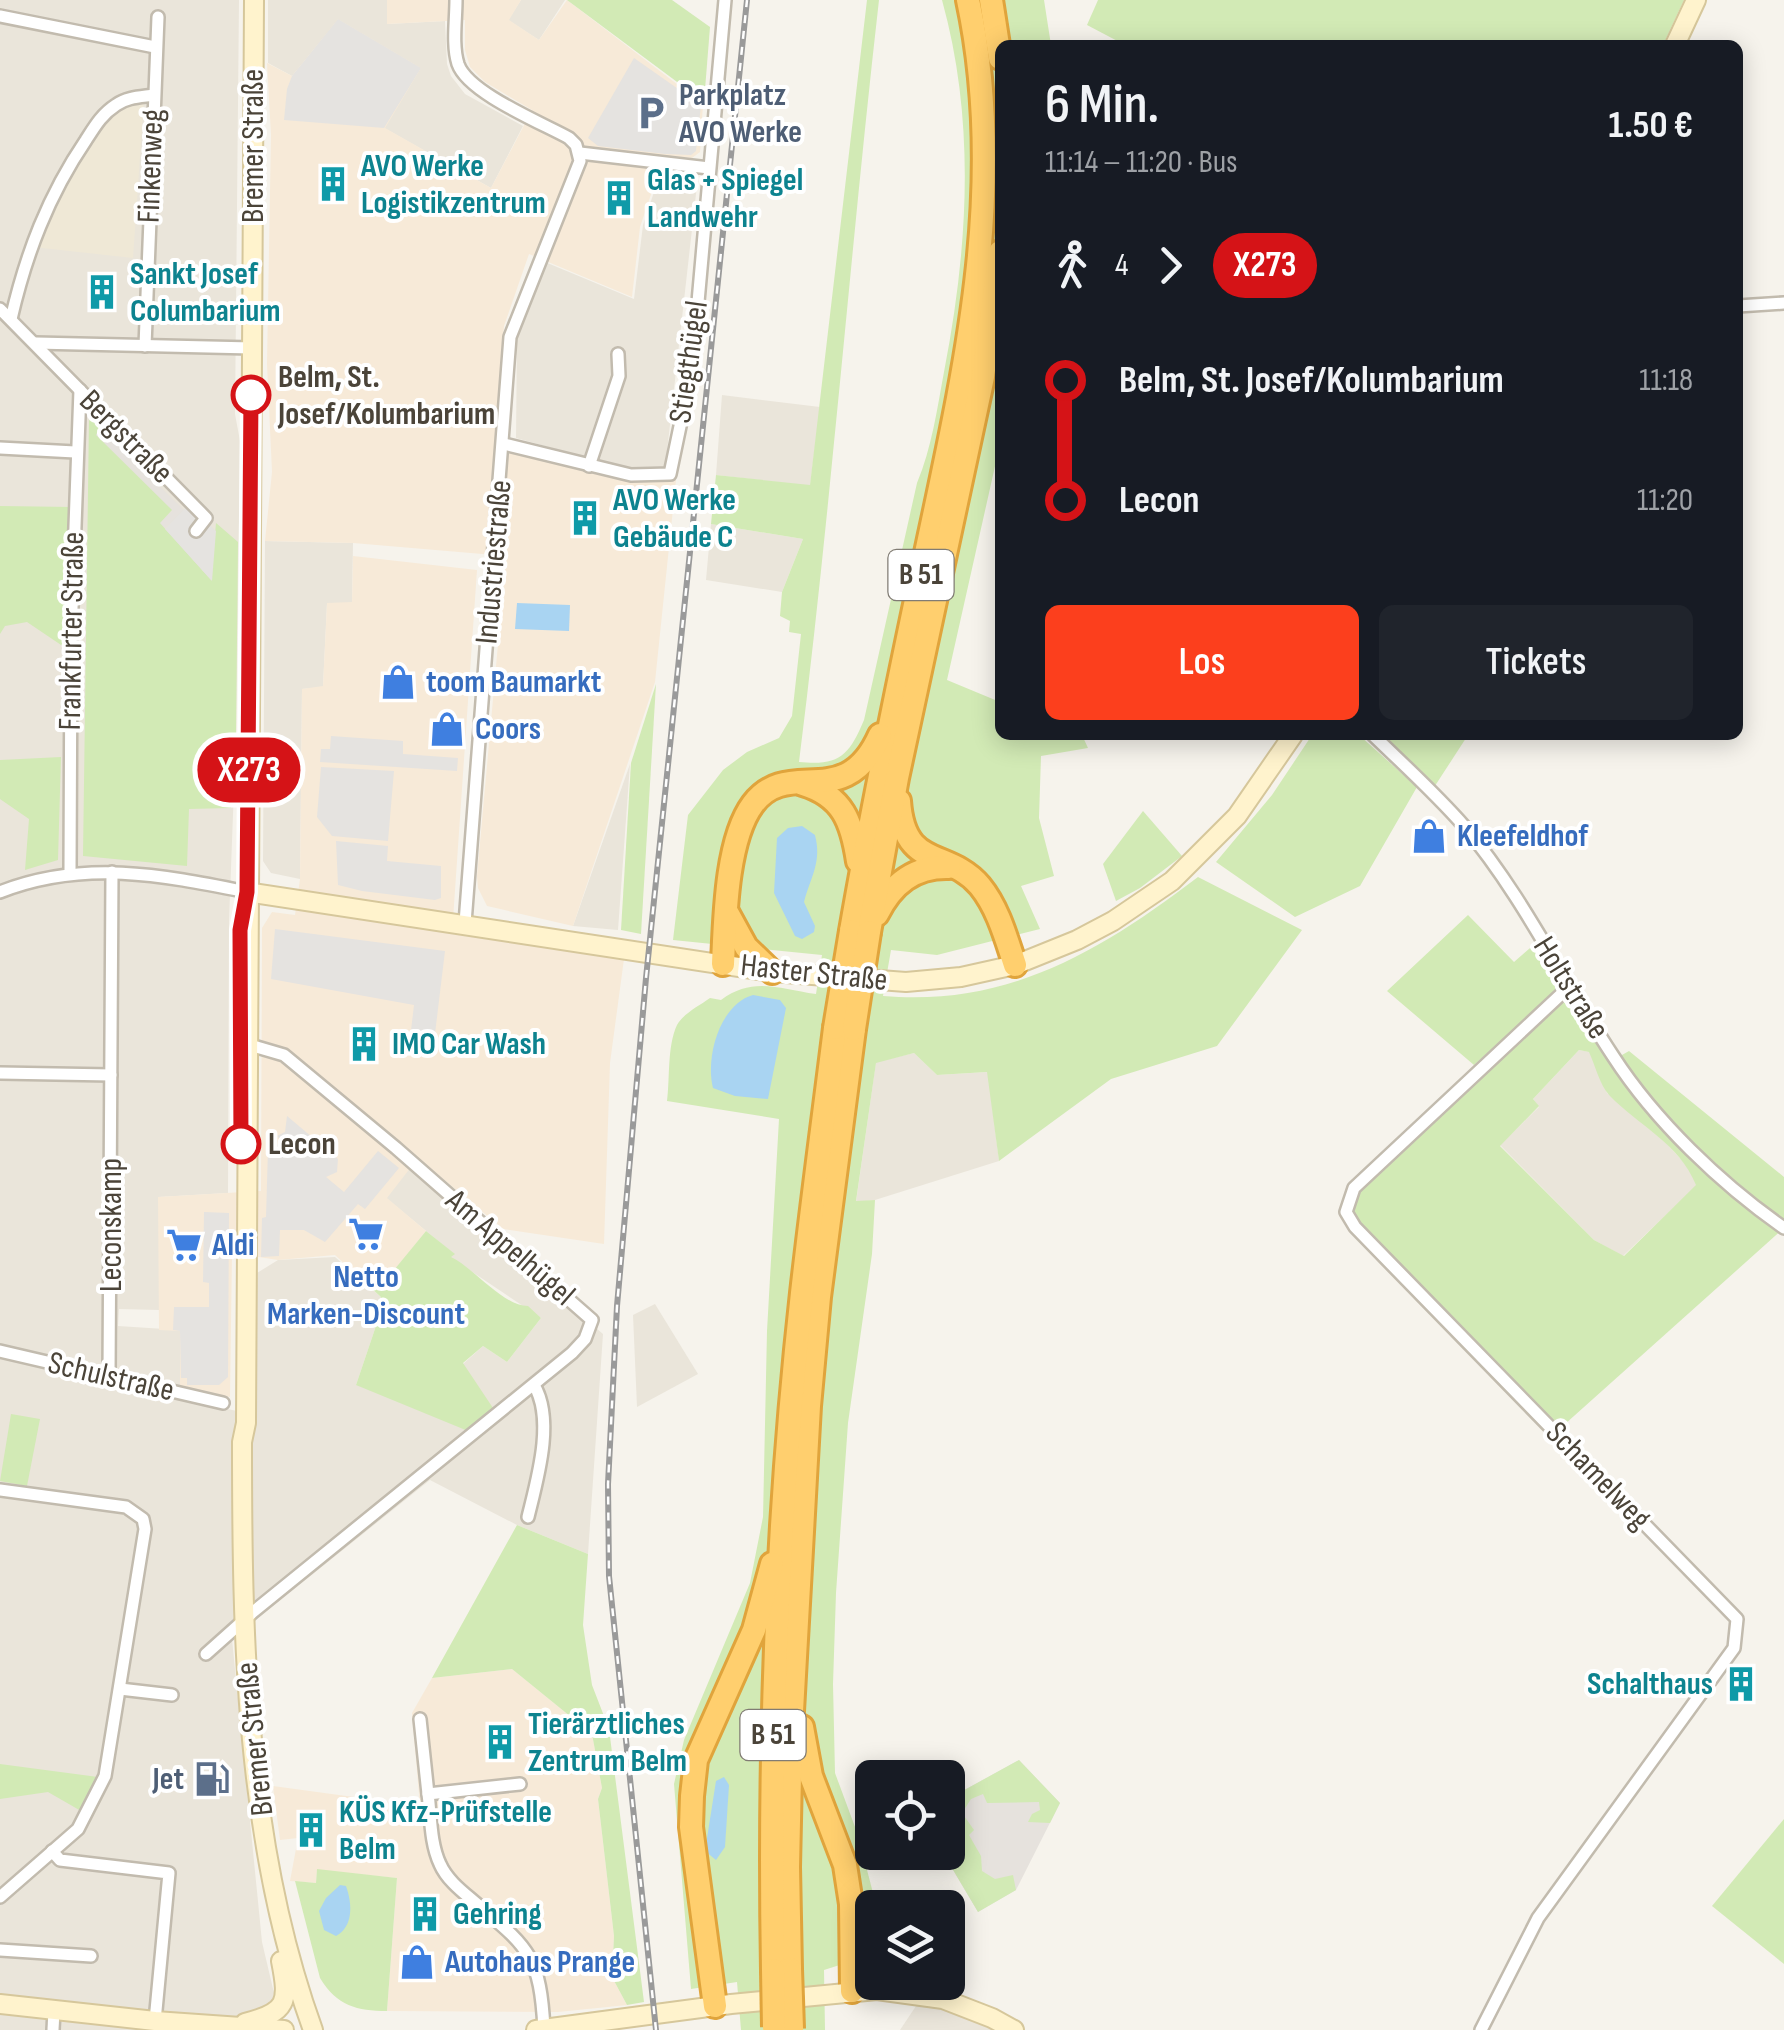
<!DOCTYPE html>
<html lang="de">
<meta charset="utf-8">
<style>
:root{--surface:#171b24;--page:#20242c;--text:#f1f3f6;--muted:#9ea1a6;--accent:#fc3f1d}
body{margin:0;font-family:"Sofia Sans Condensed",sans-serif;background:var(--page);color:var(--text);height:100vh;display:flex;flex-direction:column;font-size:38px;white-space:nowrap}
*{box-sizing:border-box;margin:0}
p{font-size:32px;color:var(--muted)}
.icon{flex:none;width:55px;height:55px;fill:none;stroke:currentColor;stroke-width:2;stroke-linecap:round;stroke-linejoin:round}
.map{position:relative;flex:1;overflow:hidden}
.side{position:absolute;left:995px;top:40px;width:748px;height:700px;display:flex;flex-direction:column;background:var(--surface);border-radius:15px;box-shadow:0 5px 25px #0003}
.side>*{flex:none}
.badge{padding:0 20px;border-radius:32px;font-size:35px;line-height:65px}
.tools{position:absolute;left:855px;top:1760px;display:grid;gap:20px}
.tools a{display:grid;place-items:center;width:110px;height:110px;border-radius:15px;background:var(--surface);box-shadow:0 5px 25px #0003;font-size:50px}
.map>.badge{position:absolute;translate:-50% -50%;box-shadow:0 0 0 5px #fff}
.legs{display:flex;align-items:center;gap:15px;height:110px;padding:0 50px;font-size:32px}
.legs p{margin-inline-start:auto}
.overview{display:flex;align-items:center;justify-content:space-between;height:170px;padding:0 50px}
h1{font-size:55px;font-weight:600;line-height:75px}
.cta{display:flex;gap:20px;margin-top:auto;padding:20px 50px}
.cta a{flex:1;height:115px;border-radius:15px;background:var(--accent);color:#fff;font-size:40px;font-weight:600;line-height:115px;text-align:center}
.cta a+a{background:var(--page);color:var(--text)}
ul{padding:0 50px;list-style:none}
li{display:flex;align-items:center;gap:35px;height:120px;font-size:38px}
li i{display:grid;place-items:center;width:15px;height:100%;margin:0 12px;background:currentColor}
li i::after{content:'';width:25px;height:25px;margin:-12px;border:8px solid;border-radius:50%;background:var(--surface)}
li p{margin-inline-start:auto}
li:first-child i{background:linear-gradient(#0000 50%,currentColor 0)}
li:last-child i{background:linear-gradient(currentColor 50%,#0000 0)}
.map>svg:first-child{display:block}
.residential{fill:#eae5da}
.commercial{fill:#f7ead8}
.industrial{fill:#e6e2dd}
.education{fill:#efe8d6}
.green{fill:#d2eab5;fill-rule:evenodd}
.parking{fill:#e5e3e0}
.water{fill:#a9d4f2}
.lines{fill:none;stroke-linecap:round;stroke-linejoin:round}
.street-casing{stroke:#c2bbae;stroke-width:16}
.secondary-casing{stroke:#d6c79b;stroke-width:22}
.highway-casing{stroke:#e0a43c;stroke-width:28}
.street{stroke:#fff;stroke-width:11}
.secondary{stroke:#fff3cd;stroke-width:18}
.highway{stroke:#ffcf6e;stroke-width:22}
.rail-casing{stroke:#9a9a9a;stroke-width:6}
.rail{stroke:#fff;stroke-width:2.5;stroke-dasharray:8;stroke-linecap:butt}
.highway-bridge-casing{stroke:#e0a43c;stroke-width:28;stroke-linecap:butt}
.highway-bridge{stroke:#ffcf6e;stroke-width:22}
.line-1-casing{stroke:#fff;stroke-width:22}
.line-1{stroke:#d51317;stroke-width:15}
.stop-1-dot{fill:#fff;stroke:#d51317;stroke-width:5}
.labels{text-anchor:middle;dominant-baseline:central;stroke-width:8;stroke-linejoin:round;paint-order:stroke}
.shield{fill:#fff;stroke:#817c74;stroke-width:2.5}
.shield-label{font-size:30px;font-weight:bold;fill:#4b4439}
.service-label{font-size:32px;font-weight:bold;fill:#4e5e75;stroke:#fff;text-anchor:start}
.street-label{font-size:32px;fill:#4b4439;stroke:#fff}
.culture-label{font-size:32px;font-weight:bold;fill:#0d838f;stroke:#fff;text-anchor:start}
.stop-label{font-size:32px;font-weight:bold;fill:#4b4439;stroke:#fff;text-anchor:start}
.shop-label{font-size:32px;font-weight:bold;fill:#366cbe;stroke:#fff;text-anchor:start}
</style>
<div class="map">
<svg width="1784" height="2030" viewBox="0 0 1784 2030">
<rect width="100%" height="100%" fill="#f6f3ec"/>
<g class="residential">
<path d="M0,0H239L235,414L240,441L236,734L229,922L228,1193L159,1197V1310L119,1309L118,1326L180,1330V1399L256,1415L257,1273L278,1260L335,1257L381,1297L379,1317L356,1385L463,1364L483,1346L507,1362L541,1318L450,1257L454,1254L386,1198L410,1167L603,1334L588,1554L517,1525L430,1480L232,1639L262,1942L274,1993L278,2030H0Z"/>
<path d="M268,0H387V24L445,21L447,64L451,76L465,94L523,126L491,188L384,128L338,20L292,76L268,63Z"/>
<path d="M521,0H565L539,40L508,20Z"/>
<path d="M661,171L698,176L665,469L632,470L516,438L517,338L525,306L545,262L634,299L643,225Z"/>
<path d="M722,395L820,407L810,486L716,475Z"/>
<path d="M711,524L803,539L782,592L706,580Z"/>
<path d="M265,541L353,543L352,603L327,604L323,687L302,689L300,879L271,873L263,861Z"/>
<path d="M630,764L618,930L573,926Z"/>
<path d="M1579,1050L1590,1052L1607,1093L1655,1131L1689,1168L1697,1185L1623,1256L1594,1240L1500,1145L1539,1107L1533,1099Z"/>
<path d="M914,1053L937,1075L988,1072L999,1161L875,1200L856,1202L876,1062Z"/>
<path d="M655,1304L698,1374L637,1407L633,1315Z"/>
<path d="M918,2003L966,2016L997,2030H900Z"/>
</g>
<g class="commercial">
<path d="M387,0H521L509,20L539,40L567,0L703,104L700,152L692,158L664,156L640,227L632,297L529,254L504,326L495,449L621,480H676L655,682L573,926L487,906L478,888L477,876L506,556L353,543L265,541L272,472L267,364L271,135L267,63L292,76L338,19L421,68L385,128L491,188L532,110L485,82L470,67L465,50V20L387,24Z"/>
<path d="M353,556L477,570L452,934L624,959L610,1063L604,1244L503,1229L418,1158L387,1198L426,1231L385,1282L377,1278L371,1288L335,1255L278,1260L232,1253L230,1397L180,1387V1331L159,1330L158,1197L261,1191L262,928L272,912L295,915L300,879L302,689L323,686L327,603L352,602Z"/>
<path d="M512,1669L592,1734L602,1788L598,1799L614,1936L612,1977L627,2005L558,2012L387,2011L397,1878L317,1870L316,1883L290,1881L298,1838L280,1840L273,1786L420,1806L412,1713L432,1678Z"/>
</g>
<g class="industrial">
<path d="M100,428L184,510L165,528L159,523L172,511L95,434Z"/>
<path d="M1019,1760L1060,1803L1016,1890L978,1912L943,1853L948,1852V1799Z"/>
</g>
<path class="education" d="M144,99L133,258L33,247L71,170L107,116L124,104Z"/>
<g class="green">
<path d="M567,0H672L710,27L704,102Z"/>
<path d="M867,0H879C850,254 831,508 799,762C839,766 849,756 864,720L917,483C932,447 937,409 944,372C968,248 976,123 942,0H1044L1051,45H1000V444L947,680L1000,702V735H1082L1088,748L1041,756L1039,818L1054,876L1021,886L1040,929L937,955L891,950L883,996C1009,1007 1102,950 1198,877L1302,930L1217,1046L1111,1079L999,1161L987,1072L937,1075L914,1053L876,1063L856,1201L875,1200L872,1254L848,1423L836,1593L833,1684L835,1773L858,1835L873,1893L868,1956L824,1970L825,2030H741L737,1982L691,1989L674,1784L684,1740L750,1583L763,1517L767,1331L779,1119L667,1101C670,1079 667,1046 677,1025C684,1013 699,1006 710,998L721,1000C753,976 779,989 816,994L822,955L673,940L688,815L723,770L747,752L779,738L792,716L801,634L789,632L790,621L780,616L782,592L803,539L711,524L716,475L810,485Z"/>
<path d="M1098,0H1684L1663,45H1125L1087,25Z"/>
<path d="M89,418L100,428L96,435L172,510L160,523L211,580L216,523L238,542L236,734L231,808L189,809L187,866L83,856Z"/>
<path d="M0,506L74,507L70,651L27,622L5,626L0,634Z"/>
<path d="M656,684L641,934L621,930L631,763Z"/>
<path d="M1312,735H1359L1417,787L1360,886L1295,917L1216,862L1272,795Z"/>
<path d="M1373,735H1468L1431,792Z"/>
<path d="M61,757L58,860L25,870L29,819L0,799V760Z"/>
<path d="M1143,811L1182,856L1140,888L1116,901L1103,864Z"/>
<path d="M1468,915L1514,962L1537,942L1564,984L1474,1065L1387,991Z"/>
<path d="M1571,985L1615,1059L1629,1051L1784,1177V1228L1555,1433L1346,1212L1354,1188ZM1579,1050L1589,1052C1595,1065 1600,1085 1609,1095C1639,1126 1679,1143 1696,1185L1624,1256L1594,1240L1500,1146L1539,1106L1533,1099Z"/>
<path d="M426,1231L455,1254L451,1257C474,1268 503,1306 528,1306L541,1318L507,1362L483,1346L463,1363L495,1411L468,1431L356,1385L379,1317L381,1297L371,1288L377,1278L385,1281Z"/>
<path d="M11,1414L40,1419L27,1486L0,1481Z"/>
<path d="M517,1525L588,1554L583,1625L592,1685L609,1729L644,2002L627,2005L612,1977L614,1936L598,1799L602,1788L592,1734L512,1669L432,1678Z"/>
<path d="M1019,1760L1060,1803L1050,1823L1028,1822L1032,1814L1040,1810L1039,1802L987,1803L983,1794L971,1799L962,1813L974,1830L969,1835L981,1856L982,1871L995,1879L1013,1875L1016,1890L978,1912L943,1853L948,1852V1799Z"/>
<path d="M0,1764L98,1777L81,1811L48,1792L0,1799Z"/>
<path d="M1784,1819V1964L1712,1906Z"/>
<path d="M317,1869L397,1878L387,2011C357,2011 337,2006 320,1978L295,1881L316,1883Z"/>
</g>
<g class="parking">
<path d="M338,19L421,68L384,128L284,120L287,89L292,76Z"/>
<path d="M634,58L701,105L696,151L691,155L665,154L598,146L588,138Z"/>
<path d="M188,505L216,531L212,581L165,529Z"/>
<path d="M331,736L403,741V754L458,758L457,771L320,762L321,749H330Z"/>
<path d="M321,767L394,771L388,841L332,836L317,817Z"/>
<path d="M336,841L388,846L387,861L441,866V898L435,900L362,891L338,885Z"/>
<path d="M275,929L445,951L434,1042L410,1039L414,1005L271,979Z"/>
<path d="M287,1116L338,1159L337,1172L326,1177L344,1192L378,1151L399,1168L365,1209L358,1204L325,1242L304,1230H280L279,1256L261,1257L262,1218L266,1217L268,1149L283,1142L277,1136L285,1132Z"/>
<path d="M204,1212L229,1213L228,1377L219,1385H187V1378H181L180,1331L173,1330L174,1307H209V1283L203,1282Z"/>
</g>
<g class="water">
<path d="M517,603L570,605L569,631L515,629Z"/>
<path d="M802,826L815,835C822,862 811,876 804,902L815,926L814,932L802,939L795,936L774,893L777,838L788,828Z"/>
<path d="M753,995L780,1000L786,1008L768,1099L735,1096L713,1088C705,1057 720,1004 753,995Z"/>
<path d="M724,1777L729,1785L725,1847L716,1860L705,1851L716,1781Z"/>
<path d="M340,1885L346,1886C352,1903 354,1926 336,1936L324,1930L319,1911L326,1898Z"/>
</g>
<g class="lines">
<defs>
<g id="street">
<path d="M456,0C456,20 452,45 458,64C468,93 542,123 569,138L576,145L580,161L510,337L465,923"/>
<path d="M0,16L155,47"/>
<path d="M580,153L709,168"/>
<path d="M1738,306L1784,303"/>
<path d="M0,309L206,518L196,531"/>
<path d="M11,319C26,254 48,196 86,140C95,126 102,114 116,105C127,97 141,97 154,95"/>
<path d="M36,343L252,348"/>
<path d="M145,346L158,17"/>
<path d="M504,444L631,475L670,474L692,369L725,0"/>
<path d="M0,448L75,452"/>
<path d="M589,466L619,376L618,354"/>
<path d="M1373,735C1404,765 1436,794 1464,826C1523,896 1563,981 1613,1056C1655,1121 1721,1184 1784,1228"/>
<path d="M70,872L71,635L80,390"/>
<path d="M0,892C84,859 162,875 247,892"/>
<path d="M0,1073L111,1075"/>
<path d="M0,1351L223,1403"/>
<path d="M109,1376L112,872"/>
<path d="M0,1490L126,1507L143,1519L145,1529L105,1776L78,1829L0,1897"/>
<path d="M528,1517C537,1480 555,1420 534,1385"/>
<path d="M206,1654L253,1612L572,1353L585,1339L592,1320L396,1148L284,1055L250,1045"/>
<path d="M120,1689L172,1695"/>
<path d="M420,1719L428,1794"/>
<path d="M520,1784L428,1794C431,1816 430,1843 440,1864C446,1878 459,1889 471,1899C527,1947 540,1952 544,2029"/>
<path d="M52,1851L60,1860L169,1873L155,2021"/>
<path d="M0,1950L91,1956"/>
<path d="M53,2030L54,2010"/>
<path d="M1481,2030L1538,1918L1734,1648L1737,1619L1355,1227L1346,1212L1354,1188L1571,985"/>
</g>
<g id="secondary">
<path d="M254,0C250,474 250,949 246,1423L242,1442C242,1639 245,1843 313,2030"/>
<path d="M1675,45L1696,0"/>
<path d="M247,892L772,972L906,982L961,977L1015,965L1077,940L1113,921L1172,881L1237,816L1293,735"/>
<path d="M0,2004L155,2021L284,2030"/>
<path d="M245,2023C288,2012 289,2002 281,1961"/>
<path d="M536,2030L731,2004L877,1990L943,1999L992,2018L1014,2030"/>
</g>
<g id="highway">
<path d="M991,0L1000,58"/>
<path d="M803,784C843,796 852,822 858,861"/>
<path d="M899,801C904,871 948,848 980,886C998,908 1006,938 1015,965"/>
<path d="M728,914L746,947L772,972"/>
<path d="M877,914C892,884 914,866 949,867"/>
<path d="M851,931C873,804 899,679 926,553C965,370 1008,187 968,0"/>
<path d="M869,932L897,778L983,377L1000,252"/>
<path d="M723,964C725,920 726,840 753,804C789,756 845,814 880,735"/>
<path d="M802,1727L811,1776L845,1865L851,1904L852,1991"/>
<path d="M790,1969L788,1867L791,1729L809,1406L819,1297L854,1029"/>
<path d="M773,1970C769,1745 777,1517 802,1293C812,1204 824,1116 835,1028"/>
<path d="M715,2006L691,1827L692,1796L696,1760L754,1630L772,1564"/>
</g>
</defs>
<use href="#street" class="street-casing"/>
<use href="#secondary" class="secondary-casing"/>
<use href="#highway" class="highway-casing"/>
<use href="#street" class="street"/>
<use href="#secondary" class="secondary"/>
<use href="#highway" class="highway"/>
<defs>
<path id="rail" d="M656,2030L609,1576L608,1484L617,1306L646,978L747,0"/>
</defs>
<use href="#rail" class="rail-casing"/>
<use href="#rail" class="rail"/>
<defs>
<g id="highway-bridge">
<path d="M835,1028L851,931"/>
<path d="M854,1029L869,932"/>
<path d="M790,1969L792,2029"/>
<path d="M773,1970L774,2027"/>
</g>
</defs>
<use href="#highway-bridge" class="highway-bridge-casing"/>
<use href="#highway-bridge" class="highway-bridge"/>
</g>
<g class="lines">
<defs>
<path id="line-1" d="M241,1144L240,930L247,892L251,395"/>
</defs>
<use href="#line-1" class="line-1-casing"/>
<use href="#line-1" class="line-1"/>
</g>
<defs>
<symbol id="parking-bare" viewBox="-9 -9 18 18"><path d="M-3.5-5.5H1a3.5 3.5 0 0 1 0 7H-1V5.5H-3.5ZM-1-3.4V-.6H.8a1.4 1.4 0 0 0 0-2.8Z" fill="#5c6f8a" stroke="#fff" stroke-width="2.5" paint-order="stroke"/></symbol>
<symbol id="building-bare" viewBox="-9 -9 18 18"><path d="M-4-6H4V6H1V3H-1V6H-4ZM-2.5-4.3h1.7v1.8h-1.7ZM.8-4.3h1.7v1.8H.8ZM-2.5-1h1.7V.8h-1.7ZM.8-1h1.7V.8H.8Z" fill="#0f9aa8" stroke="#fff" stroke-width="2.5" paint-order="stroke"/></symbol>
<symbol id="shop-bare" viewBox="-9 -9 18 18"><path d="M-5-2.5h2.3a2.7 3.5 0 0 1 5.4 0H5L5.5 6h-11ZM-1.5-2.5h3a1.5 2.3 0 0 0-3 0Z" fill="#3f7fe0" stroke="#fff" stroke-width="2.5" paint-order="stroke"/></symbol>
<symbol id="supermarket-bare" viewBox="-9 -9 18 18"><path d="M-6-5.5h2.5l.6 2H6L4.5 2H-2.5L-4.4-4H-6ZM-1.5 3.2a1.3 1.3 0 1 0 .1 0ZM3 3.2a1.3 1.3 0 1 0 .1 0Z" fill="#3f7fe0" stroke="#fff" stroke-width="2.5" paint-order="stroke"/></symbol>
<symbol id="fuel-bare" viewBox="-9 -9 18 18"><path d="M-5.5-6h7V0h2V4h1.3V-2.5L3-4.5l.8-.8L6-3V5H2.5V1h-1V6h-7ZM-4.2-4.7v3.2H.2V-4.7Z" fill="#5c6f8a" stroke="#fff" stroke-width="2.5" paint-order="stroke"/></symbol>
</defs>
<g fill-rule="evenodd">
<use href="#parking-bare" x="626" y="88" width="50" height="50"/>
<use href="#building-bare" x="308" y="159" width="50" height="50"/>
<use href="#building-bare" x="594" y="173" width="50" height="50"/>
<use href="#building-bare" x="77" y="267" width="50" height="50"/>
<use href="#building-bare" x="560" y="493" width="50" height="50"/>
<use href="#shop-bare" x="373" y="657" width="50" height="50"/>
<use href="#shop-bare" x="422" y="704" width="50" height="50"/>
<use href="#shop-bare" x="1404" y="811" width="50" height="50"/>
<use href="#building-bare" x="339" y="1019" width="50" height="50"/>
<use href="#supermarket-bare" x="341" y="1209" width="50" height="50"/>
<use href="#supermarket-bare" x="159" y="1220" width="50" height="50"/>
<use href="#building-bare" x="1716" y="1659" width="50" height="50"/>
<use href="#building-bare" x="475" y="1717" width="50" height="50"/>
<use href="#fuel-bare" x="187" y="1754" width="50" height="50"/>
<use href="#building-bare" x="286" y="1805" width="50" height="50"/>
<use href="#building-bare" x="400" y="1889" width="50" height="50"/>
<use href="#shop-bare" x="392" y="1937" width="50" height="50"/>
</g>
<g class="stop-1-dot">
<circle cx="251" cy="395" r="18"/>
<circle cx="241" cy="1144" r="18"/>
</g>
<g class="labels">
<g class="shield">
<rect x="888.5" y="550" width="65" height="50" rx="8"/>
<rect x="740.5" y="1710" width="65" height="50" rx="8"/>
</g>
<g class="shield-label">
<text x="921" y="575">B 51</text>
<text x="773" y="1735">B 51</text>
</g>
<g class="service-label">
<text x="679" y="95">Parkplatz<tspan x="679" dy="37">AVO Werke</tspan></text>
<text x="184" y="1779" text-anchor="end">Jet</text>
</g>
<g class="street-label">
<text transform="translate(253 146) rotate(-90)">Bremer Straße</text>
<text transform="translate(151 166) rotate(-88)">Finkenweg</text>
<text transform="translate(689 362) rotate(-82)">Stiegthügel</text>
<text transform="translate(126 437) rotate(45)">Bergstraße</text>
<text transform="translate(494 562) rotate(-85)">Industriestraße</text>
<text transform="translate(72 631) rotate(-89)">Frankfurter Straße</text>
<text transform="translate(814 973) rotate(6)">Haster Straße</text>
<text transform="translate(1571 988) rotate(58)">Holtstraße</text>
<text transform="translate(111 1225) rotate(-90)">Leconskamp</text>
<text transform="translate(510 1248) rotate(41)">Am Appelhügel</text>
<text transform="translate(111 1377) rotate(13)">Schulstraße</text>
<text transform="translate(1598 1476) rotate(46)">Schamelweg</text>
<text transform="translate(255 1739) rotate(-96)">Bremer Straße</text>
</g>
<g class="culture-label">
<text x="361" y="166">AVO Werke<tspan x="361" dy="37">Logistikzentrum</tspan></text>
<text x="647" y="180">Glas + Spiegel<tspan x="647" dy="37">Landwehr</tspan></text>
<text x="130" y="274">Sankt Josef<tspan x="130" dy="37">Columbarium</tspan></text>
<text x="613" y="500">AVO Werke<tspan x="613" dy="37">Gebäude C</tspan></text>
<text x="392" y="1044">IMO Car Wash</text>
<text x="1713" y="1684" text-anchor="end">Schalthaus</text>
<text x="528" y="1724">Tierärztliches<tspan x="528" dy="37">Zentrum Belm</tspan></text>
<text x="339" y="1812">KÜS Kfz-Prüfstelle<tspan x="339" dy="37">Belm</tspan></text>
<text x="453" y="1914">Gehring</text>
</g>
<g class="stop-label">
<text x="278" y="377">Belm, St.<tspan x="278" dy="37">Josef/Kolumbarium</tspan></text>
<text x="268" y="1144">Lecon</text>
</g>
<g class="shop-label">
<text x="426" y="682">toom Baumarkt</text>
<text x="475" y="729">Coors</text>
<text x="1457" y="836">Kleefeldhof</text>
<text x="212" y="1245">Aldi</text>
<text x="366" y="1277" text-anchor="middle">Netto<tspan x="366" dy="37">Marken-Discount</tspan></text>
<text x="445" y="1962">Autohaus Prange</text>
</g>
</g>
</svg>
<div class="tools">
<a><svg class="icon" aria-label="locate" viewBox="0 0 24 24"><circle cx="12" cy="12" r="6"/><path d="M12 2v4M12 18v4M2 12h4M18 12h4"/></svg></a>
<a><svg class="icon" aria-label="layers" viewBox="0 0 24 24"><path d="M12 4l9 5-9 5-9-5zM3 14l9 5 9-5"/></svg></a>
</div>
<b class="badge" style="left:249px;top:770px;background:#d51317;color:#fff">X273</b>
<section class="side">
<div class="overview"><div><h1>6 Min.</h1><p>11:14 – 11:20 · Bus</p></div><b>1.50 €</b></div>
<div class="legs"><svg class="icon" aria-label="walk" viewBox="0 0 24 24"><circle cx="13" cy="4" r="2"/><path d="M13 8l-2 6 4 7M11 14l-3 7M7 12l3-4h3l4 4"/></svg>4<svg class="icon" aria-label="forward" viewBox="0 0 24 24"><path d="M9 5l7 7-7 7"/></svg><b class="badge" style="background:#d51317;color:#fff">X273</b></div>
<ul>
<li><i style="color:#d51317"></i><b>Belm, St. Josef/Kolumbarium</b><p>11:18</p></li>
<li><i style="color:#d51317"></i><b>Lecon</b><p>11:20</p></li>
</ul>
<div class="cta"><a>Los</a><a>Tickets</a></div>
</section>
</div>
